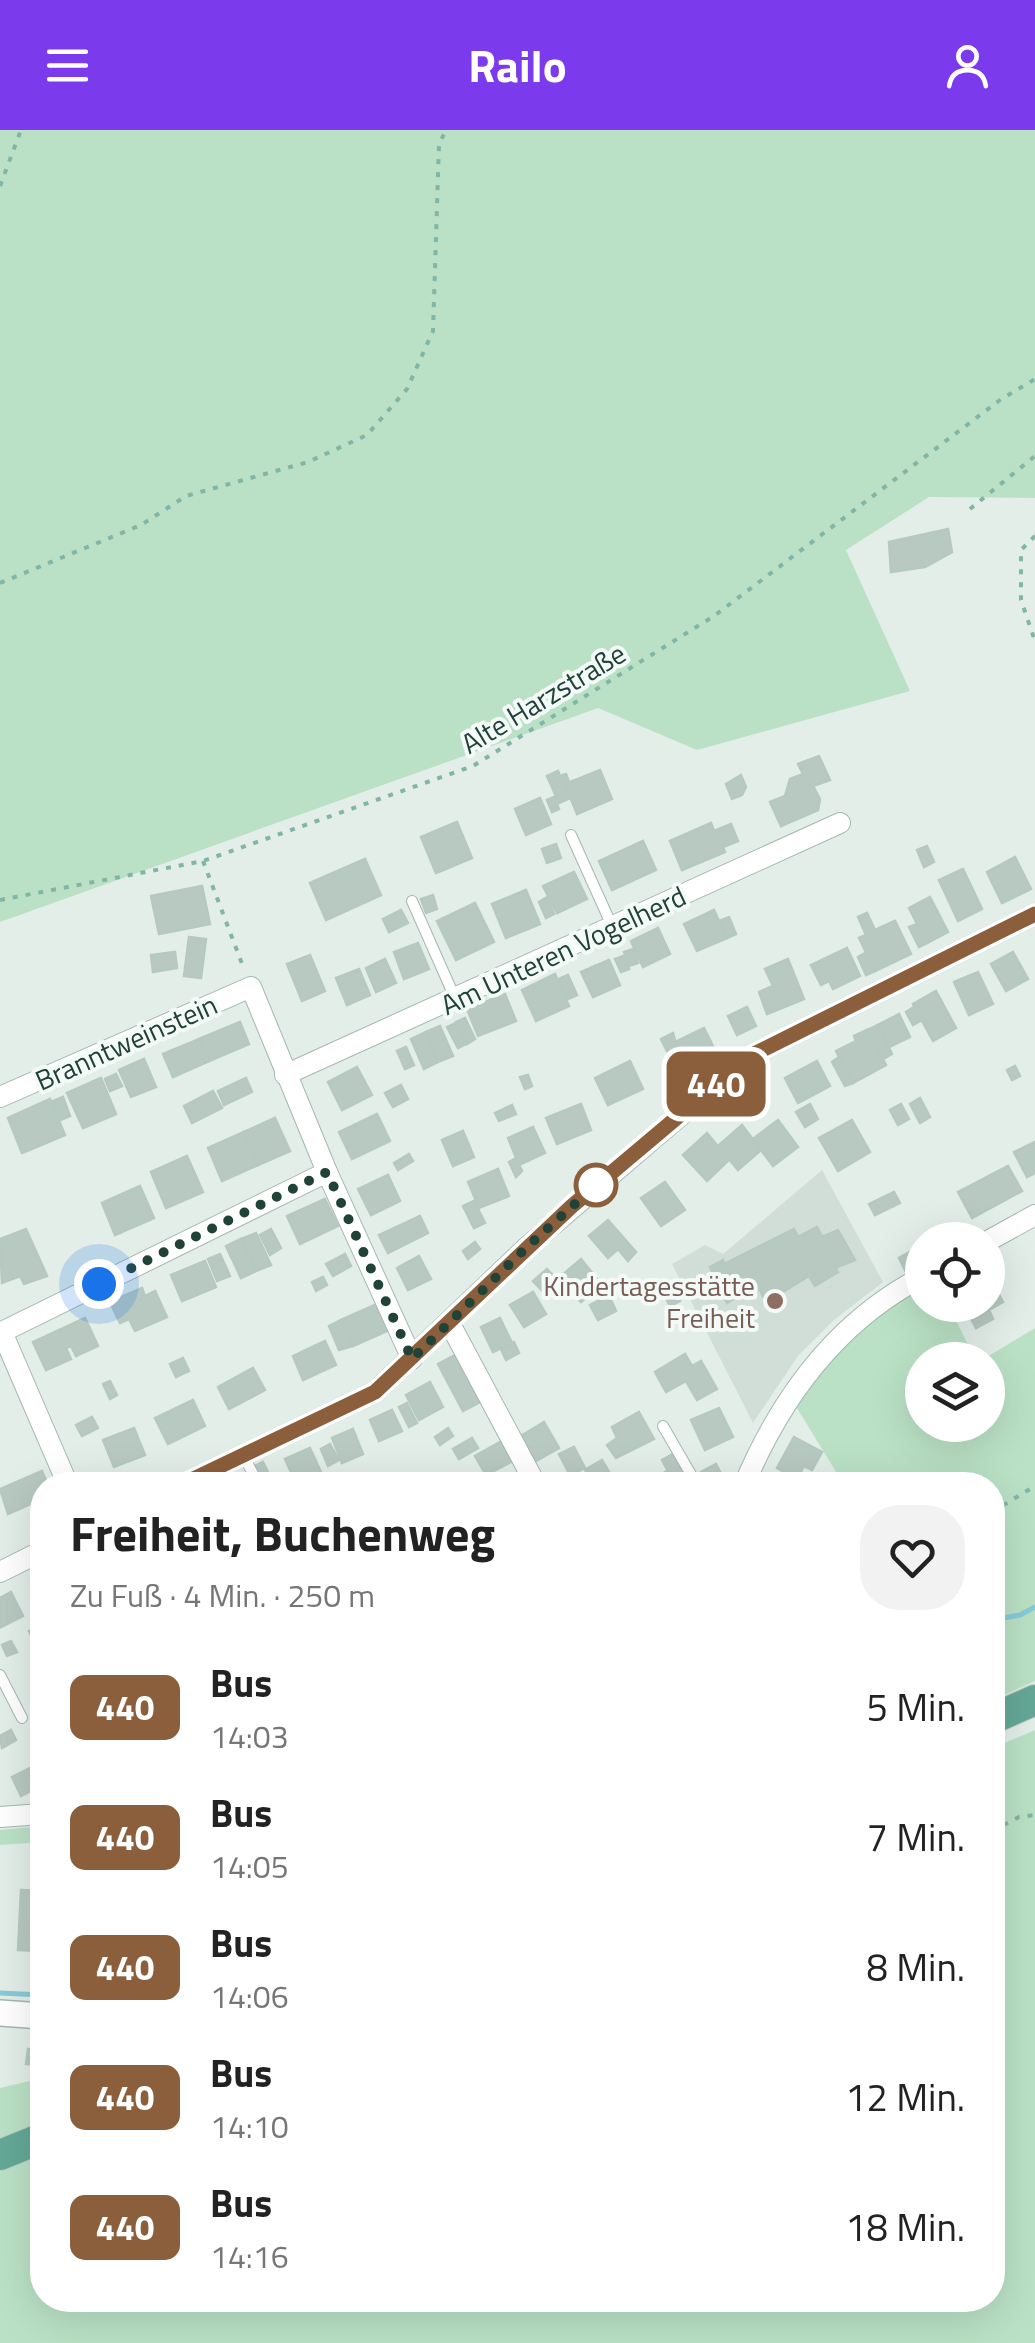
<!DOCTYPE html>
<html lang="de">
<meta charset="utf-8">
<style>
:root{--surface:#fff;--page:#f2f2f2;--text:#222;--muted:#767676;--accent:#7c3aed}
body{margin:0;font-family:"Titillium Web",sans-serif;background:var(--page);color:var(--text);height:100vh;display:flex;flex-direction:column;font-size:38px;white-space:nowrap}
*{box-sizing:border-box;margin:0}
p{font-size:32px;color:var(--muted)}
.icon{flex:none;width:55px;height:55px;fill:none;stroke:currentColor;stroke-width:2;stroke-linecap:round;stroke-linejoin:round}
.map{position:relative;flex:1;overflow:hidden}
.panel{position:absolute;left:30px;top:1342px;width:975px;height:840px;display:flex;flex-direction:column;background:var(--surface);border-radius:40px;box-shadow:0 10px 40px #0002}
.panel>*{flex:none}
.badge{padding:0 20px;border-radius:15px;font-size:35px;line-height:65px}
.tools{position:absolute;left:905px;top:1092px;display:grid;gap:20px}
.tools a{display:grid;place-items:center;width:100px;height:100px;border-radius:50%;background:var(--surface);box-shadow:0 10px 40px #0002;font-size:50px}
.you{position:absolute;width:50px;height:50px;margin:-25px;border:8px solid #fff;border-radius:50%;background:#1a73e8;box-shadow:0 0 0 15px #1a73e833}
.map>.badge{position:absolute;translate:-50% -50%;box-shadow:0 0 0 5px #fff}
.round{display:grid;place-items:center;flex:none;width:105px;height:105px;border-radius:40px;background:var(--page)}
.overview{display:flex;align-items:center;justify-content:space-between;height:170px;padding:0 40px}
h1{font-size:48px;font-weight:700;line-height:75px}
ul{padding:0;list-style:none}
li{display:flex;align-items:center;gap:30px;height:130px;padding:0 40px}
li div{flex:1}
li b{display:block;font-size:38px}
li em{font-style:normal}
li .badge{min-width:110px;font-weight:700;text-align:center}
header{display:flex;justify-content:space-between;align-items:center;height:130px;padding:0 40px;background:var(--accent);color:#fff;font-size:45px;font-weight:700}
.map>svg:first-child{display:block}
.built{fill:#d1ded8}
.green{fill:#bae1c5}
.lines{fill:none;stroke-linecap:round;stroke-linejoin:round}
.stream{stroke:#86cbd8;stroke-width:5}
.building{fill:#b8c9c2;stroke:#b5c9c1;stroke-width:2.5}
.service-casing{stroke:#a5b7b1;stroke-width:12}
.minor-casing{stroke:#a5b7b1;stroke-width:22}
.tertiary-casing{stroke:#a5b7b1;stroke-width:28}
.primary-casing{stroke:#c1cac8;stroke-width:32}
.path{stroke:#81b5a5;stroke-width:4;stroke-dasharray:5 8;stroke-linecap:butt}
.service{stroke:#fff;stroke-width:10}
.minor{stroke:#fff;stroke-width:20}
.tertiary{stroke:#fff;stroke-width:25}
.primary{stroke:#64a897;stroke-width:30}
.line-casing{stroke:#fff;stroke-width:22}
.line{stroke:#8b5e3c;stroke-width:15}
.walk{stroke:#214239;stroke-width:10;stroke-dasharray:0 18}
.stop-dot{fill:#fff;stroke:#8b5e3c;stroke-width:5}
.education-dot{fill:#8d6e63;stroke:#f4faf7;stroke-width:4}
.labels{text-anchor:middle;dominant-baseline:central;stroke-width:8;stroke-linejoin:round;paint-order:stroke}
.street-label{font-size:28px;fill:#214239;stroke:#f4faf7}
.education-label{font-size:28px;fill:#785e54;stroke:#f4faf7;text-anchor:end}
</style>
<header><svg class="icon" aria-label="menu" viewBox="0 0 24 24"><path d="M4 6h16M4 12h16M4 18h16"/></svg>Railo<svg class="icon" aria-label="person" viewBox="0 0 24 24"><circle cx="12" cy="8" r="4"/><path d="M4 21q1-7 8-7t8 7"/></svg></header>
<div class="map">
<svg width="1035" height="2213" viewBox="0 0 1035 2213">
<rect width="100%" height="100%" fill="#e3eee9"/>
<path class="built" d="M822,1040L883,1152L834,1190L798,1226L753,1293L672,1134L705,1115L723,1124Z"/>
<g class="green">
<path d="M0,0H1035V368L929,367L846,420L910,561L697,620L598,578L0,792Z"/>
<path d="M922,1154V1175H948L976,1230H922V1295H988V1230H982L1035,1198V1551L993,1570L992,1355H844L794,1273L850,1205Z"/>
<path d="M1035,1600V2213H0V2036L42,2020V2170H992L993,1618Z"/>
<path d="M42,1696V1712L0,1715V1700Z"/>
<path d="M42,1948V1994L0,2011V1958Z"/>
</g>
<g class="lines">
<g class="stream">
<path d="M992,1490L1020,1485L1035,1477"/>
<path d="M0,1863L42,1865"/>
</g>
</g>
<g class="building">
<path d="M948,399L952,422L925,437L891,442L889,412Z"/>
<path d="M819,626L830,650L813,656L820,669L818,680L781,696L770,672L785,666L790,649L803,644L798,634Z"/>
<path d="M600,640L612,669L577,684L565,654Z"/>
<path d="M558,641L560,646L566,644L569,652L565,654L570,668L559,673L547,646Z"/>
<path d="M741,645L746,657L742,665L732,669L726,654Z"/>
<path d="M554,667L559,679L552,682L547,670Z"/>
<path d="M540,668L551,694L526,705L515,679Z"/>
<path d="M457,692L472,728L436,743L421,707Z"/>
<path d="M711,693L714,701L731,694L738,711L723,717L725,722L682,740L670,711Z"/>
<path d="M643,711L656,740L612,760L599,731Z"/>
<path d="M556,714L561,728L547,733L542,719Z"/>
<path d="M927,716L934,732L924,737L917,720Z"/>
<path d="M1015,727L1031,759L1002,773L987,742Z"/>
<path d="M365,729L381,765L326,790L310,753Z"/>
<path d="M963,739L982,779L958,791L939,750Z"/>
<path d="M574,742L587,769L557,783L543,756Z"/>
<path d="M202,756L210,794L159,804L151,766Z"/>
<path d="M526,760L540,794L506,808L492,774Z"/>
<path d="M433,765L437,779L426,783L421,769Z"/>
<path d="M547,767L554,784L546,788L539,772Z"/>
<path d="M930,767L948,802L927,813L909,778Z"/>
<path d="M475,773L494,812L456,830L437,791Z"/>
<path d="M401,780L408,793L389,802L383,789Z"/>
<path d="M714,780L727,808L697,821L684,794Z"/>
<path d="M867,783L875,800L895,791L911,824L875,841L859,808L866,805L858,787Z"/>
<path d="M729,787L736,804L727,808L719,791Z"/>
<path d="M917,794L927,813L919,817L909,797Z"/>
<path d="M658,798L670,824L643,837L631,811Z"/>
<path d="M189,807L206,809L201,848L184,846Z"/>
<path d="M418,813L429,839L404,849L394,822Z"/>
<path d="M847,818L860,846L833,859L829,851L821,855L811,835Z"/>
<path d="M633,819L638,833L629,836L624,822Z"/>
<path d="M175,822L177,838L153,842L151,825Z"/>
<path d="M867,822L875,841L866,845L858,827Z"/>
<path d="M1013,822L1028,849L1006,861L991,834Z"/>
<path d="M310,825L325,861L302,871L287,834Z"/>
<path d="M623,826L629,839L621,842L615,829Z"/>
<path d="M385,829L396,853L376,862L366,838Z"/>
<path d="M788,829L804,869L767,884L759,862L773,856L765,839Z"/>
<path d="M609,830L620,855L593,867L581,842Z"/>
<path d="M359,839L370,865L347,875L336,848Z"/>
<path d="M978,842L993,874L969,885L954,852Z"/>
<path d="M555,844L569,876L536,891L522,860Z"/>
<path d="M568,845L577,865L568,869L559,849Z"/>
<path d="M936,861L956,898L933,911L913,874Z"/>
<path d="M505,864L516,891L478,906L467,879Z"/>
<path d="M747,877L756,896L737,905L728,886Z"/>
<path d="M914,877L922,890L913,895L906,882Z"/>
<path d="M899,884L910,907L889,917L878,895Z"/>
<path d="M465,888L475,909L467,914L456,892Z"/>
<path d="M240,892L249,914L209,931L199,909Z"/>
<path d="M456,893L466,914L458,918L447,897Z"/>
<path d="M878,895L892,924L883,929L867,900Z"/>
<path d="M440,896L453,926L438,932L426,902Z"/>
<path d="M704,898L718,926L687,941L673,913Z"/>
<path d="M867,900L886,935L853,953L836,921L856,911L854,906Z"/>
<path d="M426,902L438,932L424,939L411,909Z"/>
<path d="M673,903L679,925L671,929L661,909Z"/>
<path d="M199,909L209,931L173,947L163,924Z"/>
<path d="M406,917L414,935L405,939L397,921Z"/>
<path d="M839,927L853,953L845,956L832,932Z"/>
<path d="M144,929L156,957L131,967L119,940Z"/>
<path d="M630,931L643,959L608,975L595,948Z"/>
<path d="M817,931L830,956L798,973L785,948Z"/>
<path d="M1015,936L1020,946L1012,950L1007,940Z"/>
<path d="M357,937L372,965L342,980L328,952Z"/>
<path d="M116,944L122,956L110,961L105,949Z"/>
<path d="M528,945L532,956L525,959L520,947Z"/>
<path d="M101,948L116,984L83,998L67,963Z"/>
<path d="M246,948L252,962L224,975L218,961Z"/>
<path d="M401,955L408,969L393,977L385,963Z"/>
<path d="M213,961L222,978L192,993L184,976Z"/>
<path d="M63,967L70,986L60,990L53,971Z"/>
<path d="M920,968L930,987L920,993L910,974Z"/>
<path d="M50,969L65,1005L22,1023L8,988Z"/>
<path d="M581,974L591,1000L557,1014L546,988Z"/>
<path d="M810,974L818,989L805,997L796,982Z"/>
<path d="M901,974L909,989L898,995L890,980Z"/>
<path d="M512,975L516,984L499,991L495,983Z"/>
<path d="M377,984L390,1011L352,1029L339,1002Z"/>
<path d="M275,988L290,1021L258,1035L244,1002Z"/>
<path d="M778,990L798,1017L773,1036L753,1009Z"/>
<path d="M852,990L870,1022L838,1041L819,1008Z"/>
<path d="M742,995L761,1020L738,1040L718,1016Z"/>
<path d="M533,997L545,1023L519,1035L508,1008Z"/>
<path d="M463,1001L474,1027L453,1036L442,1010Z"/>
<path d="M244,1002L258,1035L222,1051L208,1018Z"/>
<path d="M707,1003L729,1030L707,1051L683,1025Z"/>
<path d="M1035,1012V1043L1027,1047L1014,1022Z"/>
<path d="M409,1024L413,1031L398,1040L394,1033Z"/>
<path d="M187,1026L203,1062L166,1078L151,1042Z"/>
<path d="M516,1028L522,1041L516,1047L509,1032Z"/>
<path d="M1008,1036L1022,1061L972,1088L958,1062Z"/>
<path d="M498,1039L509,1066L479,1078L468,1052Z"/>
<path d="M388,1045L400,1071L371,1085L358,1059Z"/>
<path d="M665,1052L685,1080L661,1096L641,1068Z"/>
<path d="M140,1056L154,1088L115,1105L102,1073Z"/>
<path d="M894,1062L900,1073L875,1085L869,1074Z"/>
<path d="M325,1069L338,1096L300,1114L287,1086Z"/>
<path d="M474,1071L485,1093L474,1098L463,1076Z"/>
<path d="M420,1086L428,1103L388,1123L379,1105Z"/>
<path d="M608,1090L636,1122L628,1131L618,1119L608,1128L589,1106Z"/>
<path d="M817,1097L822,1107L838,1100L855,1130L835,1138L838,1142L815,1156L809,1146L773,1168H764L757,1155L727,1173L710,1137L723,1130L724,1134L794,1099L798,1107Z"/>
<path d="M26,1099L47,1146L24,1154L20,1146L2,1153L0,1109Z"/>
<path d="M271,1099L281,1118L270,1125L260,1105Z"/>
<path d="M256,1103L271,1135L256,1141L241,1109Z"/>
<path d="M241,1109L256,1141L241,1148L226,1116Z"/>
<path d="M475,1112L480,1119L468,1129L463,1121Z"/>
<path d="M922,1115V1133L906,1142L899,1128Z"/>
<path d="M220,1124L230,1146L217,1151L208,1129Z"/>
<path d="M345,1124L351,1136L333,1146L326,1134Z"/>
<path d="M419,1126L431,1149L408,1160L397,1138Z"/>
<path d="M581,1129L602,1155L581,1172L560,1147Z"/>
<path d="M205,1131L216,1157L182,1171L171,1145Z"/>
<path d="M547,1139L561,1154L547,1166L533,1151Z"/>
<path d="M988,1144L1003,1172L989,1180L993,1189L976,1198L964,1175H988Z"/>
<path d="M323,1147L327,1155L316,1161L312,1152Z"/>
<path d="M671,1153L680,1171L670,1176L661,1159Z"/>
<path d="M142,1158L145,1166L155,1161L167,1187L135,1201L129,1189L120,1193L110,1172Z"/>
<path d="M533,1162L546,1184L524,1197L510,1175Z"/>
<path d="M609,1165L616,1181L598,1190L590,1175Z"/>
<path d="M377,1174L389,1200L353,1216L341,1190Z"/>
<path d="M85,1188L98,1216L76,1226L71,1216L66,1218L71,1229L46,1240L33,1212Z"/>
<path d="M500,1188L512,1213L493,1222L481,1197Z"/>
<path d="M341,1190L353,1216L339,1220L329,1196Z"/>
<path d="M325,1211L336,1235L303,1250L293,1226Z"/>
<path d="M514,1212L519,1223L506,1230L501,1219Z"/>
<path d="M459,1223L484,1270L463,1281L438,1234Z"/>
<path d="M685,1224L692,1236L701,1231L717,1259L697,1270L686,1251L666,1262L655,1242Z"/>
<path d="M183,1228L189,1241L176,1247L170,1234Z"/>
<path d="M253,1238L265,1260L229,1279L218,1257Z"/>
<path d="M110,1251L117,1265L110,1269L103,1254Z"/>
<path d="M430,1252L443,1277L419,1290L406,1265Z"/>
<path d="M193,1270L205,1296L168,1314L155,1288Z"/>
<path d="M407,1273L417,1293L409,1297L399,1277Z"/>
<path d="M719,1278L733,1307L705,1320L691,1290Z"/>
<path d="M392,1280L402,1301L379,1311L370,1290Z"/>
<path d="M639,1282L654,1309L616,1328L607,1315L617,1308L612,1297Z"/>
<path d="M92,1287L98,1298L82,1306L76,1295Z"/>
<path d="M544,1292L559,1318L536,1331L521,1306Z"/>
<path d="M134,1298L145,1325L114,1337L103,1310Z"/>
<path d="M448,1298L453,1306L440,1315L435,1307Z"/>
<path d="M353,1299L363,1324L342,1333L332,1308Z"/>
<path d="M794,1307L822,1322L812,1340L804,1336L797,1349L777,1338Z"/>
<path d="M472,1308L478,1318L459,1329L453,1319Z"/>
<path d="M500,1312L511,1332L486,1345L475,1326Z"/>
<path d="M330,1314L339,1330L328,1336L321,1319Z"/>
<path d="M574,1317L585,1338L570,1345L559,1324Z"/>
<path d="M310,1318L321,1342L296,1353L285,1329Z"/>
<path d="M673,1324L683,1342L671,1347L662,1330Z"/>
<path d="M602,1330L612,1347L594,1355L585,1340Z"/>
<path d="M263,1332L269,1344L261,1348L255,1336Z"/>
<path d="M716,1334L727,1355H708L701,1342Z"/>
<path d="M42,1341L48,1355H42V1369L8,1384L0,1359Z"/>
<path d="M667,1341L675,1355H644Z"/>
<path d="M11,1462L23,1486L1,1497L0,1468Z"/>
<path d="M38,1497L42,1512L36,1515L29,1501Z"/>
<path d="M11,1511L17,1522L7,1526L2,1515Z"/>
<path d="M11,1600L16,1610L2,1618L0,1606Z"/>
<path d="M36,1635L42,1655L21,1666L12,1647Z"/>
<path d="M21,1760L42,1761V1821L18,1820Z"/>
<path d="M28,1919L42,1921V1935L26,1934Z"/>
</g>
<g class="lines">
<defs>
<g id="service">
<path d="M571,705L612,796"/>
<path d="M412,771L455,868"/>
<path d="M663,1296L697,1355"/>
<path d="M243,1325L259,1355"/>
<path d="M0,1545L22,1588"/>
</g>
<g id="minor">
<path d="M285,945L840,693"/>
<path d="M0,967L251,857L327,1042L412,1229"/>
<path d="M988,1111L1035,1085"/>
<path d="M449,1192L536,1355"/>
<path d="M2,1202L68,1355"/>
<path d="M0,1203L327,1042"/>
<path d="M181,1355L375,1262L527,1117L750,926L1035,784"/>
<path d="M744,1355C781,1267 836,1192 922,1147"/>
<path d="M0,1442L42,1421"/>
<path d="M0,1687L42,1684"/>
</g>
<path id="tertiary" d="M0,1883L42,1886"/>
<g id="primary">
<path d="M992,1589L1035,1570"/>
<path d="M0,2025L42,2008"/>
</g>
</defs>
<use href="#service" class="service-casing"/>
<use href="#minor" class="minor-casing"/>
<use href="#tertiary" class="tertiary-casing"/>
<use href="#primary" class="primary-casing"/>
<g class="path">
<path d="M0,56L21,0"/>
<path d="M970,379L1035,326"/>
<path d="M1035,406L1021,420V470L1035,511"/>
<path d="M0,453L141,395L186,366L308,332L367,305L407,259L433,201L439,14L446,0"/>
<path d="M203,731L244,839"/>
<path d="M0,770L203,731L473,636L714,486L1000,270L1035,249"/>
<path d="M992,1382L1035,1356"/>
<path d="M992,1701L1019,1687L1035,1685"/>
</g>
<use href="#service" class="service"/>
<use href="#minor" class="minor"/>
<use href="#tertiary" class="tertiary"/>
<use href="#primary" class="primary"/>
</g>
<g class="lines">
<defs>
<path id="line" d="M181,1355L375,1262L572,1076L750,926L1035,784"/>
</defs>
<use href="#line" class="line-casing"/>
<use href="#line" class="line"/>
<path class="walk" d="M99,1154L327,1042L412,1229L527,1117L596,1055"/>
</g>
<circle class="stop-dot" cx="596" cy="1055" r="20"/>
<circle class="education-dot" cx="775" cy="1171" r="10"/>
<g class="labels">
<g class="street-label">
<text transform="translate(543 568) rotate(-31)">Alte Harzstraße</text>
<text transform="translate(563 820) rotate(-25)">Am Unteren Vogelherd</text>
<text transform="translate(126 912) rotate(-24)">Branntweinstein</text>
</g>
<g class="education-label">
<text x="755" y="1155">Kindertagesstätte<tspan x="755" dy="32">Freiheit</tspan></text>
</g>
</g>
</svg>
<div class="tools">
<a><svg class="icon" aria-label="locate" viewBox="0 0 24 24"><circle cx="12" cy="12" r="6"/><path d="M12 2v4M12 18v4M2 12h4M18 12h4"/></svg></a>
<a><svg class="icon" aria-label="layers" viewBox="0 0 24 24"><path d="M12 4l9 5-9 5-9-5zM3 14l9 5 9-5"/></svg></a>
</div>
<div class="you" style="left:99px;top:1154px"></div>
<b class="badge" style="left:716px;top:954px;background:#8b5e3c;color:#fff">440</b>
<section class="panel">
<div class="overview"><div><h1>Freiheit, Buchenweg</h1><p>Zu Fuß · 4 Min. · 250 m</p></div><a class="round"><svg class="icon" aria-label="heart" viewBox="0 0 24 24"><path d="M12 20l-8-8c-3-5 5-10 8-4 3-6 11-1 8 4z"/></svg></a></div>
<ul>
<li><span class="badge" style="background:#8b5e3c;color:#fff">440</span><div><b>Bus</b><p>14:03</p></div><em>5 Min.</em></li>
<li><span class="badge" style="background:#8b5e3c;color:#fff">440</span><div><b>Bus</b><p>14:05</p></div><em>7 Min.</em></li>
<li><span class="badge" style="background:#8b5e3c;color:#fff">440</span><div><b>Bus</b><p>14:06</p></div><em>8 Min.</em></li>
<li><span class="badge" style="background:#8b5e3c;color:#fff">440</span><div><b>Bus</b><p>14:10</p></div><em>12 Min.</em></li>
<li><span class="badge" style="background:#8b5e3c;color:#fff">440</span><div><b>Bus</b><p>14:16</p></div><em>18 Min.</em></li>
</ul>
</section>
</div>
